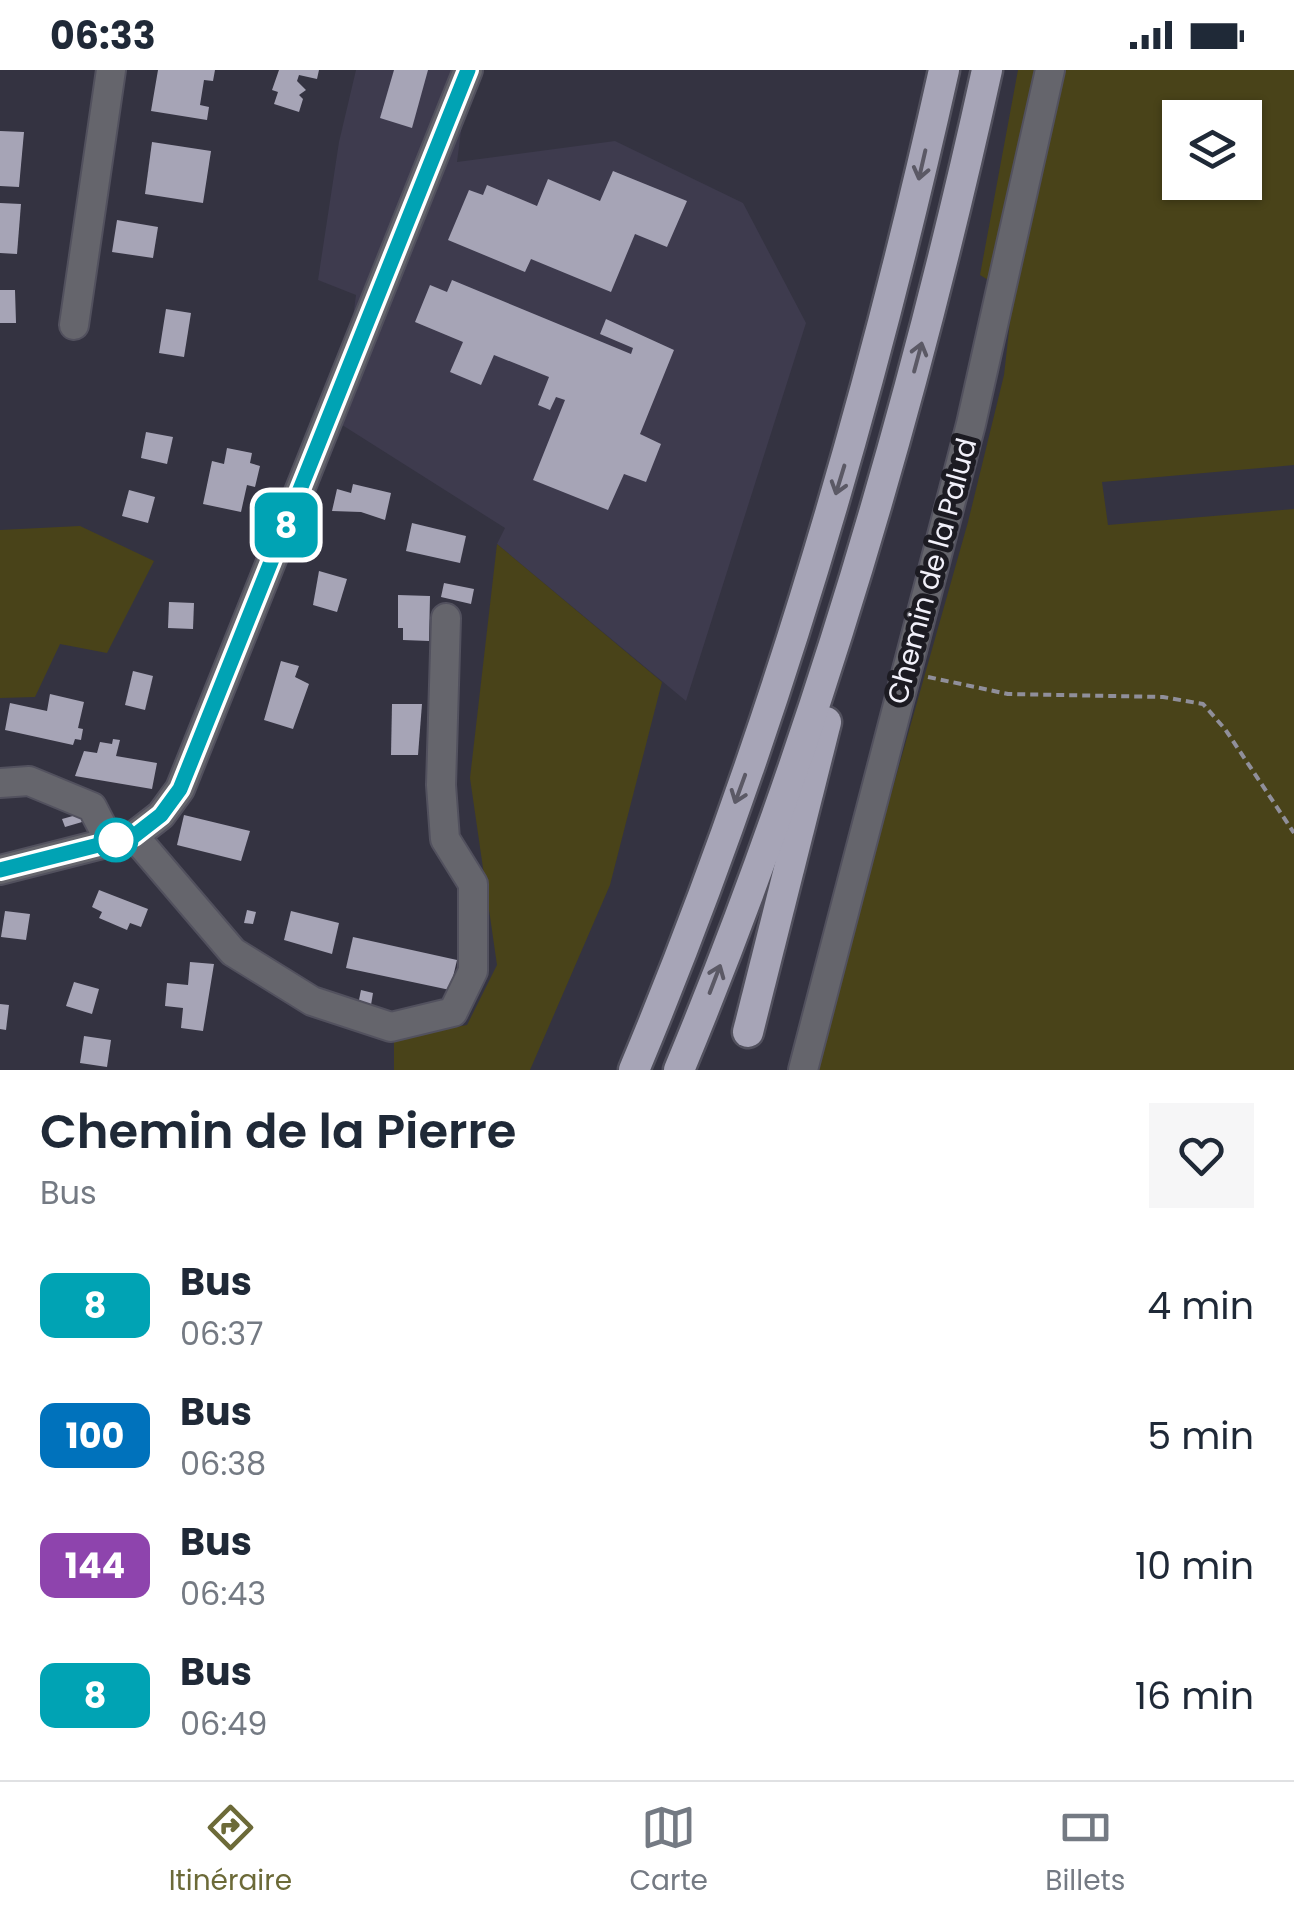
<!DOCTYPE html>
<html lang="fr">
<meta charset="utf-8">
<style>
:root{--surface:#fff;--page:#f6f6f7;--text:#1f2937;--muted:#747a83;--line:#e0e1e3;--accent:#6c6a38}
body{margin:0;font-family:Poppins,sans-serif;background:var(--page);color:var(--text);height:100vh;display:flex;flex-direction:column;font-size:38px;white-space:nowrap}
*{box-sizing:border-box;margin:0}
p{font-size:32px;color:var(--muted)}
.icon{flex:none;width:55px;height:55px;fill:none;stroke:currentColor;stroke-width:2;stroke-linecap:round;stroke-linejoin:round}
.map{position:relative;height:1000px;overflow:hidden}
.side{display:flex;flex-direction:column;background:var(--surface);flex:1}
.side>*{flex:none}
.badge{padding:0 20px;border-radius:15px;font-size:35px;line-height:65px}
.fabs{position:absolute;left:1162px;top:30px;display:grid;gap:20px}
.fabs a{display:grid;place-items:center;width:100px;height:100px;border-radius:0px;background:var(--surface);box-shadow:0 2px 8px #0004;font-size:50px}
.map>.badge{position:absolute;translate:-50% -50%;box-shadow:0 0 0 5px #fff}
.round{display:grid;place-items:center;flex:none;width:105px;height:105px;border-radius:0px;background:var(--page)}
.overview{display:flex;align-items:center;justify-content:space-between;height:170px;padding:0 40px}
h1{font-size:48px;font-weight:600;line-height:75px}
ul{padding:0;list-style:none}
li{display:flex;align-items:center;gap:30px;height:130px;padding:0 40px}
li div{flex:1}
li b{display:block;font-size:38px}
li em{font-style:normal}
li .badge{min-width:110px;font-weight:700;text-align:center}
.status{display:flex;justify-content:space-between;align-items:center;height:70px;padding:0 50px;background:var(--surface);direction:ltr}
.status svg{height:28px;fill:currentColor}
.tab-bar{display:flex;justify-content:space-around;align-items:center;height:140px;border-top:2px solid var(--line);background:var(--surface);font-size:28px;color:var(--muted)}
.tab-bar a{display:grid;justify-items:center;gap:5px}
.tab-bar .on{color:var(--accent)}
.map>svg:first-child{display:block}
.built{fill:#3e3b4e}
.green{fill:#494319;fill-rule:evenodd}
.building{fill:#a6a4b6}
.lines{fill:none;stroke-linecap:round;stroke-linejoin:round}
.minor-casing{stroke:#52515e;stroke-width:32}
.highway-casing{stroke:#52515e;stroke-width:35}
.path{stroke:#908f9a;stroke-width:4;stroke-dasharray:8 5;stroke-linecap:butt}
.minor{stroke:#65656c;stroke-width:28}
.highway{stroke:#a7a5b7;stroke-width:30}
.oneway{stroke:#5b5965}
.line-casing{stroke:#fff;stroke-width:22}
.line{stroke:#00a3b4;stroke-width:15}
.stop-dot{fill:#fff;stroke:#00a3b4;stroke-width:5}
.labels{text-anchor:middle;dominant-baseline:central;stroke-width:10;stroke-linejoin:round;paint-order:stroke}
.street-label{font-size:28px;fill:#f1f0f9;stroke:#1c1b22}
</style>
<div class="status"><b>06:33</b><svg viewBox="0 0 49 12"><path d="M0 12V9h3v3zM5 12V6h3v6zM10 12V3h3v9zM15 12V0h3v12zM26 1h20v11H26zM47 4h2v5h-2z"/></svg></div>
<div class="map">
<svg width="1294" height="1000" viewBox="0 0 1294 1000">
<rect width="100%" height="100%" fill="#343341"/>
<path class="built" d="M356,0H469L457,92L615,71L743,133L806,253L686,631L497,474L505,458L339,353L356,225L318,210L339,72Z"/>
<g class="green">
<path d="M1018,0H1294V395L1102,412L1108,455L1294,439V1000H813L968,452L1004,305L1013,225L980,205ZM1180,48H1245V112H1180Z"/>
<path d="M80,456L154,491L107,583L60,574L35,627L0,628V460Z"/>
<path d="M497,474L662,612L610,815L530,1000H394V968L467,955L497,895L470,708Z"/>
</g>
<g class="building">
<path d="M158,0H215L213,11L204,10L200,35L209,37L207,50L151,41Z"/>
<path d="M279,0H319L317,9L299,5L297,11L306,20L299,25L303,29L299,42L274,34L278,22L272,20Z"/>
<path d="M394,0H428L412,58L380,48Z"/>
<path d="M0,61L24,62L19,117L0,116Z"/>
<path d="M152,72L211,81L203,133L145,124Z"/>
<path d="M613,101L687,131L667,177L635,164L611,222L531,189L525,202L448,170L469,120L483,125L487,115L537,136L548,109L600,131Z"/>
<path d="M0,133L21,134L17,184L0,183Z"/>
<path d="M117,150L158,157L153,188L112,182Z"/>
<path d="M452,210L631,284L633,278L600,264L606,249L674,280L640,364L661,374L646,412L624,404L608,440L533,410L565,330L556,327L550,340L538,335L549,307L494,285L481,315L450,302L463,272L415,252L430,215L447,222Z"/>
<path d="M0,220H15L16,253H0Z"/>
<path d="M166,239L191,243L184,287L159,283Z"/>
<path d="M146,362L173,367L167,394L141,388Z"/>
<path d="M227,378L252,383L250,393L260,396L255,417L247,415L241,442L203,434L212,391L224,394Z"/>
<path d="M353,414L391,423L385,450L361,442L332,441L337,419L351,423Z"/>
<path d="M129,420L155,427L148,453L122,446Z"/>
<path d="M412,453L466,466L460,493L406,481Z"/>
<path d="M319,501L347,509L337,542L313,535Z"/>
<path d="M444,513L474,519L471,534L441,527Z"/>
<path d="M398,525L430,526L429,571L403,570V558H398Z"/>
<path d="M169,532L194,533L193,559L168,558Z"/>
<path d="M281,591L299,596L295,607L309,614L293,659L264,650Z"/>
<path d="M133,601L153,606L145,640L125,635Z"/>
<path d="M50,624L84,632L78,658L83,659L81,670L75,669L73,675L5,660L10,633L47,641Z"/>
<path d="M392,634H422L418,685H391Z"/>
<path d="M113,669L120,670L116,686L157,693L152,719L75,706L84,681L97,683L100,672L112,674Z"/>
<path d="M80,744L82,752L65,757L62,749Z"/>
<path d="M184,745L250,761L241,791L177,775Z"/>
<path d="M99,820L148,839L141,857L130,853L127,860L99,848L102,842L92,837Z"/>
<path d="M247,840L256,842L253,854L244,853Z"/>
<path d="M5,841L30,844L26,870L1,867Z"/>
<path d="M291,841L339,853L332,884L284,870Z"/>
<path d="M353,867L457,890L450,920L346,898Z"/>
<path d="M190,892L214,894L203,961L181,958L183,938L165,936L167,913L188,915Z"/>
<path d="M74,912L99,919L92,944L66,936Z"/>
<path d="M361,920L373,923L371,935L359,930Z"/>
<path d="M0,934L9,935L6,960L0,959Z"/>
<path d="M84,966L111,970L107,997L80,993Z"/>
</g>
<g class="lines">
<defs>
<g id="minor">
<path d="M74,255L111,0"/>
<path d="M0,713L29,711L92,737L110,772"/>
<path d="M134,766L233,882L312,931L391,957L453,942L473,901V814L445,769L441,715L446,548"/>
<path d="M0,800L134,766L161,745L180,719L468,0"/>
<path d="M803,1000L971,354L1050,0"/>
</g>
<g id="highway">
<path d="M748,962L826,652"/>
<path d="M634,1000C769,678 868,341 944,0"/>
<path d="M679,1000C813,678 912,340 987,0"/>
</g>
</defs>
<use href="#minor" class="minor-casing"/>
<use href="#highway" class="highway-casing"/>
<path class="path" d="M928,607L1008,624L1163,627L1203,634L1225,659L1294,763"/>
<use href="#minor" class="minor"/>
<use href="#highway" class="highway"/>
</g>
<defs><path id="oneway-shaft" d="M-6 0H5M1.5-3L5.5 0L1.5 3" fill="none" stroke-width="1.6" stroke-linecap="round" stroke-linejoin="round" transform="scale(2.5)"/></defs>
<g class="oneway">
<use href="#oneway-shaft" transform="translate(922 95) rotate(103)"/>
<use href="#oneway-shaft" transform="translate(918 287) rotate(-75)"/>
<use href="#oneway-shaft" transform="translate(840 410) rotate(107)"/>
<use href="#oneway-shaft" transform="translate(740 719) rotate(110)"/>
<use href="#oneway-shaft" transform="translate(715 909) rotate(-69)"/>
</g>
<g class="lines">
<defs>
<path id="line" d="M0,800L134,766L161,745L180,719L468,0"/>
</defs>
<use href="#line" class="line-casing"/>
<use href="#line" class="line"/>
</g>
<circle class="stop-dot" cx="116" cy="770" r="20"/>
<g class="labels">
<g class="street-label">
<text transform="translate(932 501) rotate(-75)">Chemin de la Palud</text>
</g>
</g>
</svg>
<div class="fabs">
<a><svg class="icon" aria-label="layers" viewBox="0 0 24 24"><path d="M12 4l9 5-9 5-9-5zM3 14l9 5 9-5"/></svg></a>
</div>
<b class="badge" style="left:286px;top:455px;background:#00a3b4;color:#fff">8</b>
</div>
<section class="side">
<div class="overview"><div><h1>Chemin de la Pierre</h1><p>Bus</p></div><a class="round"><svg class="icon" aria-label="heart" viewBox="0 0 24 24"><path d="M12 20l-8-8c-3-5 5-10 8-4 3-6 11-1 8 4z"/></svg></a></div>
<ul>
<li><span class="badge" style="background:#00a3b4;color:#fff">8</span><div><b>Bus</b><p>06:37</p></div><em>4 min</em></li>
<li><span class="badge" style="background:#0072bc;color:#fff">100</span><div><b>Bus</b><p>06:38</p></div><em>5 min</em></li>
<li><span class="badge" style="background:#8e44ad;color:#fff">144</span><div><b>Bus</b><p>06:43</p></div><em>10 min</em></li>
<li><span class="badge" style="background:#00a3b4;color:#fff">8</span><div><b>Bus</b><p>06:49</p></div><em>16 min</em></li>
</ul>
</section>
<nav class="tab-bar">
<a class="on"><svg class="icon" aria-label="directions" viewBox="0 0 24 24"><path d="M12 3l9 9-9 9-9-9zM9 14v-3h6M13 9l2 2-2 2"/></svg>Itinéraire</a>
<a><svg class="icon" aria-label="map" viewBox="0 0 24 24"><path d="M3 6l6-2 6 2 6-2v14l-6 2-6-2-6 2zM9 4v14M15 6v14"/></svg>Carte</a>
<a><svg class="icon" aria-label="tickets" viewBox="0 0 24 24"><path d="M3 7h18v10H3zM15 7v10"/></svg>Billets</a>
</nav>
